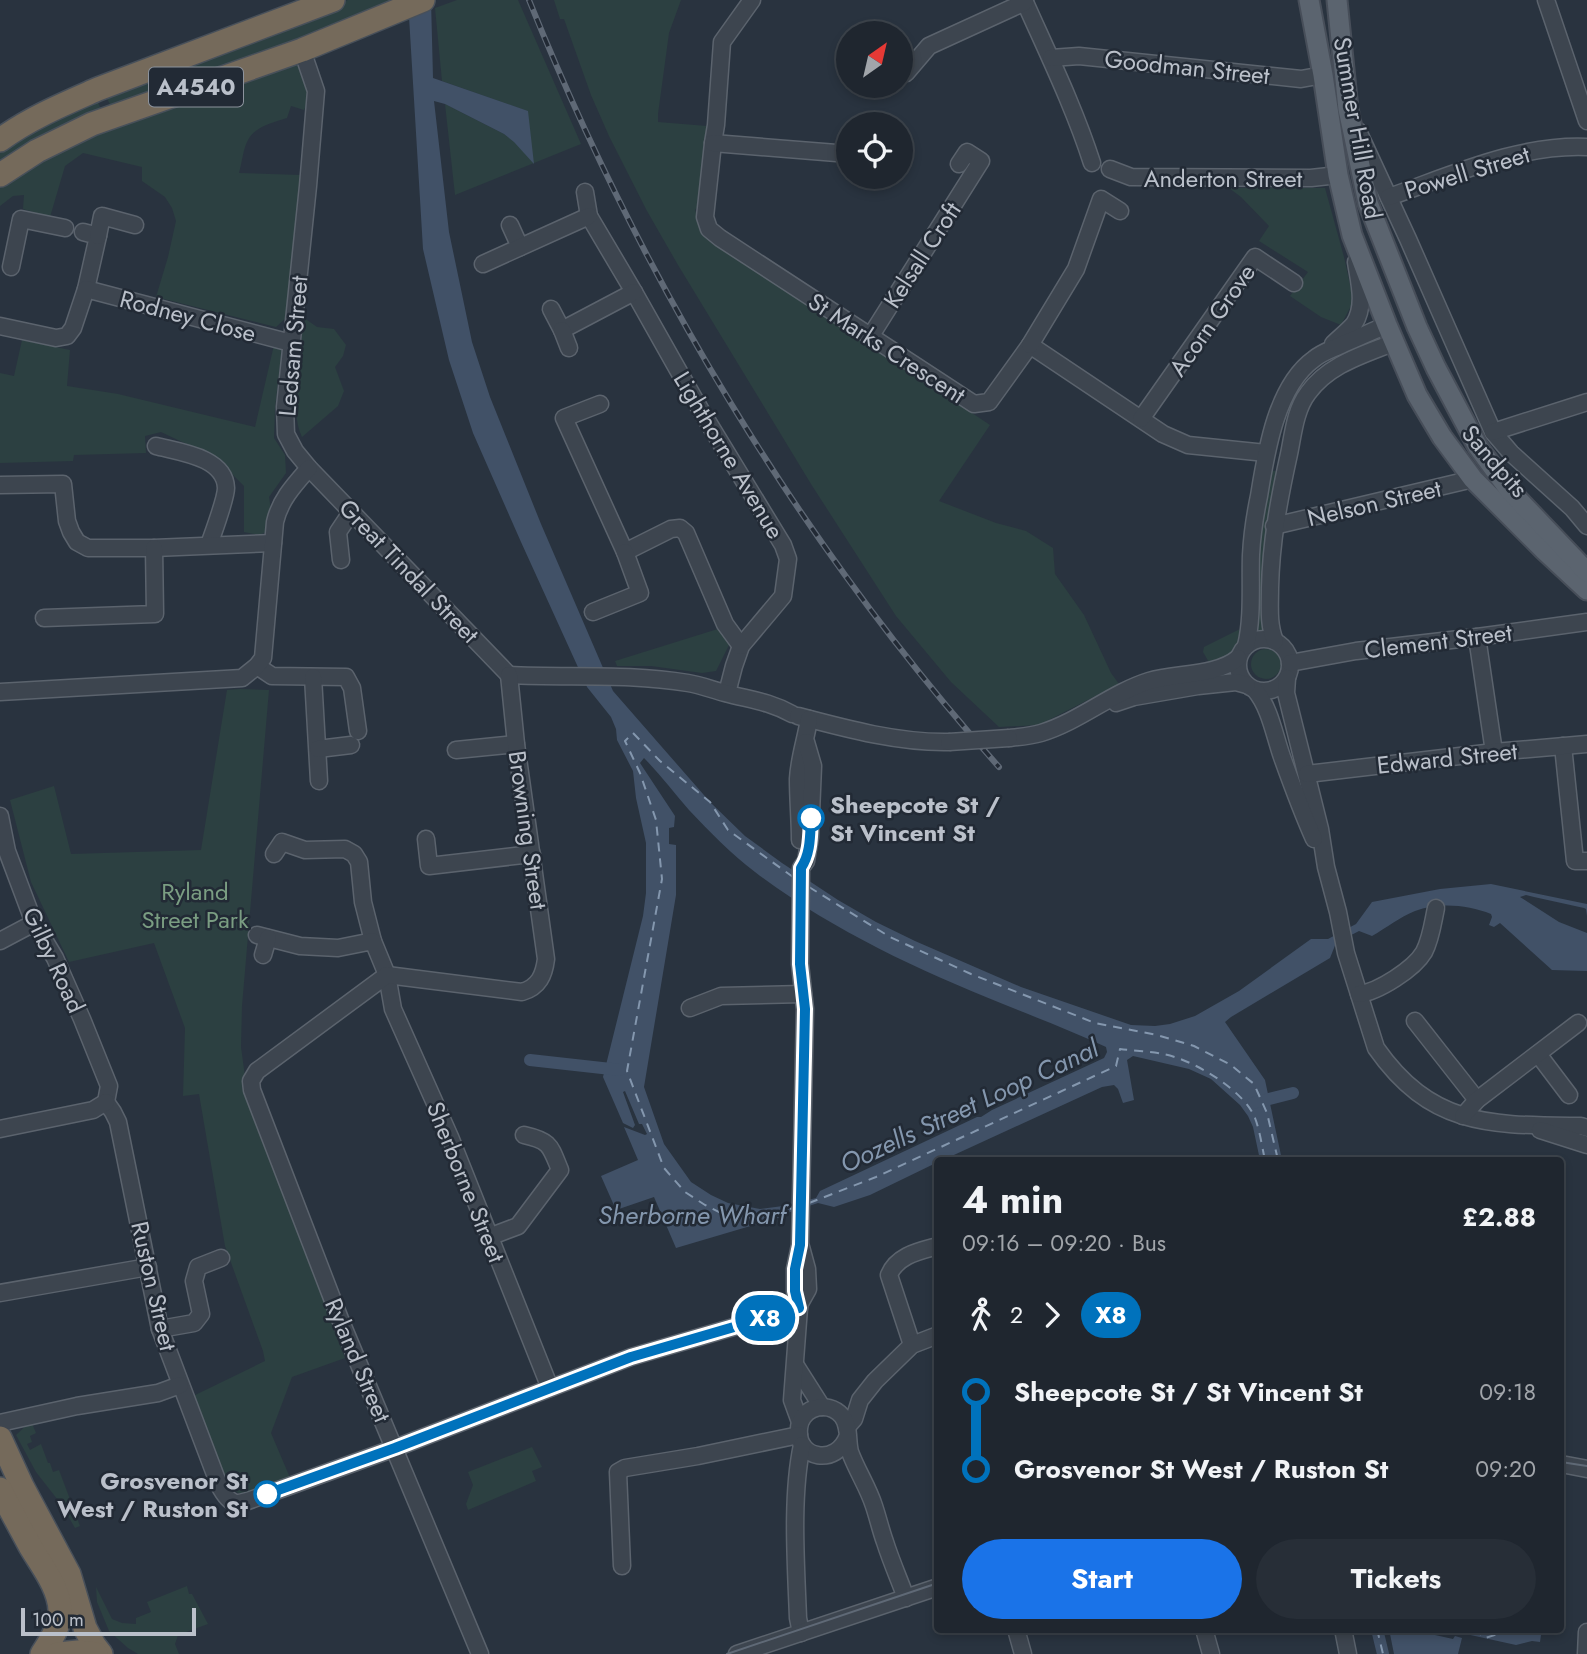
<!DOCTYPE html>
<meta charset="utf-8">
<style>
:root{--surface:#1f262f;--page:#272e37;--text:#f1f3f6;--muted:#a1a5aa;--line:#3c434b;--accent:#1a73e8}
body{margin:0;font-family:Jost,sans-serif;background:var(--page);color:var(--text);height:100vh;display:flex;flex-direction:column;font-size:26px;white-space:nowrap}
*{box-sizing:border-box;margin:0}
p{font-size:23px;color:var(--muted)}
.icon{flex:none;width:38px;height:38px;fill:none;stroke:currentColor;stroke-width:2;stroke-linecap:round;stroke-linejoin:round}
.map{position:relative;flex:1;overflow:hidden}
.panel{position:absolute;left:934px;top:1157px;width:630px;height:476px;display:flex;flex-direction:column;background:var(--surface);border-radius:7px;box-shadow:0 4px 10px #0003,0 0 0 2px var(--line)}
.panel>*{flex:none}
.badge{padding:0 14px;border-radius:23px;font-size:24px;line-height:46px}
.needle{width:46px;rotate:34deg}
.tools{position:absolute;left:836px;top:21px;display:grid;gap:14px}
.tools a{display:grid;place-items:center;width:77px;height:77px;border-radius:50%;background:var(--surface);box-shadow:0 4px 10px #0003,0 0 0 2px var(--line);font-size:35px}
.scale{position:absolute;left:21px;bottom:18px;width:175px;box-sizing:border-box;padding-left:7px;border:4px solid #bac0ca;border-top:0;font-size:19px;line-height:24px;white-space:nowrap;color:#bac0ca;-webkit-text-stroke:5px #222a35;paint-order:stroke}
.map>.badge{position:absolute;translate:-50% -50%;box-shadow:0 0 0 4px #fff}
.legs{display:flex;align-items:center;gap:10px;height:77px;padding:0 28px;font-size:23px}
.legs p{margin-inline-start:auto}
.summary{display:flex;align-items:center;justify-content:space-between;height:119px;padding:0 28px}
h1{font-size:38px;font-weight:700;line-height:52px}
.primary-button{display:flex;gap:14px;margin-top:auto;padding:14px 28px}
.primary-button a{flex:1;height:80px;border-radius:42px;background:var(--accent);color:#fff;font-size:28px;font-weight:700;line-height:80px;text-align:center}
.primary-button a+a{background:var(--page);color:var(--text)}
ul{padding:0 28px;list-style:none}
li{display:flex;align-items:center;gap:24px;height:77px;font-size:26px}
li i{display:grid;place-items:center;width:10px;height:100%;margin:0 9px;background:currentColor}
li i::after{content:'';width:18px;height:18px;margin:-9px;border:5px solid;border-radius:50%;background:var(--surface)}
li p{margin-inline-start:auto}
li:first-child i{background:linear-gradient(#0000 50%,currentColor 0)}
li:last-child i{background:linear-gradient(currentColor 50%,#0000 0)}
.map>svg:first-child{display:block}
.green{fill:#2c4041}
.water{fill:#415167;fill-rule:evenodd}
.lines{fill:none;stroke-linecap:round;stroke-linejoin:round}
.canal{stroke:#415167;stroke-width:12}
.ferry{stroke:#8497ae;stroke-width:2;stroke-dasharray:9 7;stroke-linecap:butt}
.minor-casing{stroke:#5b636d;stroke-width:19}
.major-casing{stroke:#474e59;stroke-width:23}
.highway-casing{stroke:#48505a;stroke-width:26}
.minor{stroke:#3d454f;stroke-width:16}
.major{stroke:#5b646f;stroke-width:19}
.highway{stroke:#756a5b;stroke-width:23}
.tram{stroke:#5f6976;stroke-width:2}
.rail-casing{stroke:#5f6976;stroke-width:6}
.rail{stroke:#222a35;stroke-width:3.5;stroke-dasharray:10;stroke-linecap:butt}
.minor-bridge-casing{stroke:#5b636d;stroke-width:19;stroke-linecap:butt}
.minor-bridge{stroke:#3d454f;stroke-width:16}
.line-1-casing{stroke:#fff;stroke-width:16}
.line-1{stroke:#0072bc;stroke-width:10}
.stop-1-dot{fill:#fff;stroke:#0072bc;stroke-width:3.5}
.labels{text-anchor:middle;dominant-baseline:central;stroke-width:5;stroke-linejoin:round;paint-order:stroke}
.shield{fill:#222a35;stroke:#8c939d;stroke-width:2}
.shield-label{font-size:23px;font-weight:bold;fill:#bac0ca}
.street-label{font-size:24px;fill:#bac0ca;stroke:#222a35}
.stop-label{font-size:24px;font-weight:bold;fill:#bac0ca;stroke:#222a35;text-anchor:start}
.park-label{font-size:24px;fill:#7a9d82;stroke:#222a35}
.water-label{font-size:26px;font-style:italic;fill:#8497ae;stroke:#222a35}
</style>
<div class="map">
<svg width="1587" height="1654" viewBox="0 0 1587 1654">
<rect width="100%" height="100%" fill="#29333f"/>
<g class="green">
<path d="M348,0H404L326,33L111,106L106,97L286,23Z"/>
<path d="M457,0H518L581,144L455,195L445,104L504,134L514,141L533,162L527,111L442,81L435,8Z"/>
<path d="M554,0H681L669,33L658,114V122L707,126L699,205L695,210L706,235L990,425L939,501L996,523L1026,531L1053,548L1055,574L1084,615L1111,673L1119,684L1039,725L999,727L951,682L896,616L811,484L678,265L647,211L609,136L591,95L564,19H560Z"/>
<path d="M301,62L310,98L304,110L291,106L287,118C274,122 254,127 248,140C243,149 242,163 239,173L301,175L287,317L276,327L156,297L168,257L176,221L172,208L165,197L142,181V167L83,153L65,166L50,217L23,209L24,195L13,196L0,206V183L32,162L170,104Z"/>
<path d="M97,100L102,112L0,169V148L23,131Z"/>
<path d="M1229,188H1325L1344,257L1352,293L1353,302L1341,325L1321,317L1290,296L1308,272L1259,241L1269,226L1241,197Z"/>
<path d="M304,318L317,327L334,329L346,345L343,356L335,367L344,391L338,406L302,437C288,407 301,351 304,318Z"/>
<path d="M22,340L70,350L67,386L118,394L255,427L274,345L282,349L275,408L274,438L285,455L286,473L269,497L274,529L259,535L244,532V486L216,458L161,432L145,436L146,453L74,455L73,461L0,463V373L14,376Z"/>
<path d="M1271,470L1283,473L1265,631L1255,632L1259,533Z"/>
<path d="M721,628L730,643L716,671L702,673L651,666H617L615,661Z"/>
<path d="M1240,629L1239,642L1232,655L1210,664L1203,652L1204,647Z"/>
<circle cx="1266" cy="664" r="15"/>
<path d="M240,689L269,690L242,1006L241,1047L248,1099L345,1358L292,1377L271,1433L291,1480L244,1495L231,1490L189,1398L265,1361L263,1351L225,1246L199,1094L183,1096L185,1028L154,943L69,962L31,882L10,800L54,786L71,854L201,850L227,690Z"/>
<path d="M31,1421L36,1433L30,1436L32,1442L27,1444L30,1450L41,1444L48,1463H50L53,1472L59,1470L80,1526L75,1528L61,1504L36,1472L16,1435Z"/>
<path d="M532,1447L542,1467L532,1471L536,1481L468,1510L466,1504L473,1485L468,1472Z"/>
<path d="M187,1586L189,1594H192L208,1624L178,1635L175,1644L179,1654H138L128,1648L109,1631L97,1602L96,1587L112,1619L122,1623L136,1624V1618L151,1612L147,1602Z"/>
</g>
<g class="water">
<path d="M408,0H431L433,78L528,111L534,164L514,142L504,134L445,104L434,101L449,232L472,342L490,397L541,524L613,691L710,802L745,836L782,863L838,900L876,922L915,941L1021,987L1131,1025L1155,1026L1170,1024L1195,1016L1239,991L1311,939H1328L1356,924L1372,902L1440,889L1491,884L1587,904V916L1586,909L1584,908L1534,897L1526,895L1520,897L1559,922L1587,933V971L1552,970L1500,923L1494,927L1489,925L1492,917L1491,914C1468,905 1439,902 1415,911C1400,917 1386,928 1372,936L1359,931L1336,943L1330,958L1231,1017L1225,1022L1265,1080L1282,1160H1260L1253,1127L1248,1116L1240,1105L1211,1079L1189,1069L1133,1056L1127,1060L1134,1100L1123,1103L1118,1089L1114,1085L1102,1087L943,1160H938V1162L870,1195L834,1207L818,1203L784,1214L781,1217L676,1248L654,1197L616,1210L601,1176L638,1160L624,1127L645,1135L647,1134L642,1124H639L625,1091L623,1092L635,1125L633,1128L623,1123L603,1077L643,916L646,893V843L636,798L633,771L617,740L616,729L611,717L587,687L521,542L473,433L449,360L423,249ZM644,758C660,774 674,793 689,810C710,832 731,854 755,872C830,929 916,969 1003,1004C1037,1018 1072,1031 1106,1047L1107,1052L1104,1058L992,1110L981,1117H977L820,1191L816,1198L783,1206L760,1209L728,1203L711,1195L691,1182L664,1144L644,1087L676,895V845L669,844V828L674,827L675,816L640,763Z"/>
<path d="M1389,1629H1408L1453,1639L1455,1636L1462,1638L1458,1654H1394Z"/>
<path d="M1443,1629H1530L1541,1635L1540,1642L1532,1641L1516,1645Z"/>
</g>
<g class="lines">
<g class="canal">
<path d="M530,1060L620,1070"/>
<path d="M1253,1103L1293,1093"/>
<path d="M1377,1629L1383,1654"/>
</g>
<g class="ferry">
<path d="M793,877L728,830L710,802L660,761L633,733L625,741L640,773L656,820L662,879L627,1071L664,1168L685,1192L705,1205L723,1214L740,1217L754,1218L794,1208"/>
<path d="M809,887L890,937L971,974L1095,1023L1157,1035L1194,1046L1231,1065L1254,1084L1267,1113L1278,1160"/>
<path d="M809,1203L876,1177L1116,1066L1120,1049C1134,1051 1149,1051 1163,1054C1192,1059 1244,1090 1255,1118C1260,1131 1262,1147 1265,1160"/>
<path d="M1377,1629L1383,1654"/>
<path d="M1474,1629L1485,1638L1508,1631L1506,1629"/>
</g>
<defs>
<g id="minor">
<path d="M752,0L722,42L716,125L713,143L705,217L709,229L720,238L974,404L989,402L1030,345L1163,434L1188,445L1266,453"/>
<path d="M1024,0C1048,54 1074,107 1092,163"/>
<path d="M1546,0L1587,121"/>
<path d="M302,50L316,91L308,186L285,407L286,434L295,451L309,468L509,675"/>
<path d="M1051,58L1079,56L1301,79L1323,75"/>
<path d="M901,69L906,73L929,46L1025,2"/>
<path d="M1358,131L1408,239L1493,432L1511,453L1572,508L1587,526"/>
<path d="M713,143L849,154"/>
<path d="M1110,169L1131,177L1311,178L1338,175"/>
<path d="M585,192L589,216L634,292L700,409L783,545L788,559L783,596L741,646L734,666L727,693"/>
<path d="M1389,197C1452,175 1519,144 1587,147"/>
<path d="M510,225L520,247"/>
<path d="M83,232L98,236L86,289"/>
<path d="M98,236L102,216L135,225"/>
<path d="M483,264L589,216"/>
<path d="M11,267L21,219L65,228"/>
<path d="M551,309L562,330L634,292"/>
<path d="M0,326L56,338L67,336L73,328L86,289L291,343"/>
<path d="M562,330L569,348"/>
<path d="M870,337L981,161L967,152L959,164"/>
<path d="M1333,344C1339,338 1348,331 1354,324C1366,305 1359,282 1356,262"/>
<path d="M1030,345L1076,269L1101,199L1120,211"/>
<path d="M600,404L564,418L625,552L671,529L680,528L686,533L725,624L741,646"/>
<path d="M1141,419L1255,257L1294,283"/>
<path d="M1493,432L1587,402"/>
<path d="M156,446C179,452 225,457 226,488C226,499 213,533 209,545"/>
<path d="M0,485L63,484L67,521L71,532L77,542L88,548H154L273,543"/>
<path d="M1274,526L1473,479"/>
<path d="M341,560L338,532L352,511"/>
<path d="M593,612L640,593L625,552"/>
<path d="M44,618L155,614L154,548"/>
<path d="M1477,637L1494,752"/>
<circle cx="1264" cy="665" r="26"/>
<path d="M1275,641C1268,624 1270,606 1270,588C1271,542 1279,499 1289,454C1293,435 1295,410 1308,393C1329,364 1363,355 1395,342"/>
<path d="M1246,646C1253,617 1250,584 1251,555C1252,535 1255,515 1259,496C1266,453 1276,386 1314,359C1322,352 1333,349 1343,344C1358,338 1372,331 1387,325"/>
<path d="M1290,663L1356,651L1477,637L1587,622"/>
<path d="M257,666L272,676L346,677L352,688L358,731"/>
<path d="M509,675C569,678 629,673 688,683C701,685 713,690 725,693C751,700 768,701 792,714"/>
<path d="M313,677L319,781"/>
<path d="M1287,678L1286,693L1320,829L1326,867L1338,912L1346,953L1376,1048C1432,1128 1492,1125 1581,1126L1587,1128"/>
<path d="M1255,690C1270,708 1274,734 1282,757C1292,785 1302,812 1314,839"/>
<path d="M0,692L242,678L257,666L263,658L275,522C280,500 294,485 309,468"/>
<path d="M1116,703L1134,697L1198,686L1236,682L1247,685"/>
<path d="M798,716C847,729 899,743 949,742"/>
<path d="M1009,738C1019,737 1031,736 1041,733C1080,721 1111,693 1149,681C1176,673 1217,676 1238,658"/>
<path d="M1563,746L1575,861H1587"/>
<path d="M318,749L351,745"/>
<path d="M456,750L516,744"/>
<path d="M1307,774L1494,752L1587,744"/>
<path d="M0,816L7,851L34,923L55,958L82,1019L109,1086L106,1102"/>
<path d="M426,839L429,866L532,854"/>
<path d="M800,840C800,820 798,799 798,779C799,758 806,739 809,719"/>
<path d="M274,854L282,842L305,850L345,849L354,854L359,862L363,902L373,941"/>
<path d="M257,935L300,946L338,948L373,941L387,975L393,1009L450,1137L550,1388"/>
<path d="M0,941L34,923"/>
<path d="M263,955L268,938"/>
<path d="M1359,994C1378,992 1414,969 1424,952C1431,939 1433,922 1436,908"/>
<path d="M690,1008L721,996L803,994"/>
<path d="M1415,1021L1477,1100"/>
<path d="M1538,1054L1569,1095"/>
<path d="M106,1102L113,1112L118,1122L160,1329L219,1485C232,1510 238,1504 262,1496L395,1448L631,1357L799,1308"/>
<path d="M1463,1116L1477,1100L1578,1023"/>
<path d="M0,1129L93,1110L106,1102"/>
<path d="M1540,1130L1587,1145"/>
<path d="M489,1237L518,1226L560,1170C550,1146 551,1141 524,1135"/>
<path d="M0,1293L148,1267"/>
<path d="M799,1305L808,1289L807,1269L801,1247"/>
<path d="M160,1329L194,1323L201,1314L194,1281L198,1267L221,1258"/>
<path d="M912,1345L889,1275C897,1255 920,1251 938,1246"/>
<path d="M796,1366L822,1407"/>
<path d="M800,1422L792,1400L799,1308L795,1291V1269L800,1245L805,1009L800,964L801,868L806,861L810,837L813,766L806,742"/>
<path d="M0,1423L77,1406L158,1393L180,1385"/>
<path d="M847,1427L854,1419L860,1400L875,1381L912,1345L938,1335"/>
<path d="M848,1435C837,1467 796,1459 799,1429C799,1421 805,1412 813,1409C824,1405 835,1408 842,1416C850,1426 847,1441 850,1452C857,1471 868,1487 874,1506C878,1518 881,1531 885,1542C891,1561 899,1579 906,1598"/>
<path d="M1561,1464L1587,1469"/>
<path d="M622,1566L618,1472L625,1468L698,1456L799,1435"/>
<path d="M1016,1629L1023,1654"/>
<path d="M1204,1629L1211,1654"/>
<path d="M1343,1629L1348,1654"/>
<path d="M801,1633L798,1618C796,1564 791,1497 802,1445"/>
<path d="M480,1654L340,1319L252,1090L251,1081L257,1071L387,975L522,992C539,987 544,975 546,959L516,744L509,675"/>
<path d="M737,1654L938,1587"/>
<path d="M1586,1654L1587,1632"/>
</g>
<g id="major">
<path d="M1309,0L1323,75L1338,175L1352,235L1387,325L1417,395L1442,437L1473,479L1544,550L1587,590"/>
<path d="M1337,0L1348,109L1368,203L1417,327L1436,368L1478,447L1510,491L1587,572"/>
</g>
<g id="highway">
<path d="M0,140C30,118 64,104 98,89L333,0"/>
<path d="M0,175L37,151L92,124L302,50L423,0"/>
<path d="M0,1438L22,1486L69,1574L85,1628L94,1645L101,1654"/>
<path d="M0,1489C9,1508 20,1527 30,1546C41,1565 59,1587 60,1610C60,1627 51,1640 42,1654"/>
<path d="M58,1654L78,1652L96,1654"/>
</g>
</defs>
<use href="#minor" class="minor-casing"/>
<use href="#major" class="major-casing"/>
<use href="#highway" class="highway-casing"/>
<use href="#minor" class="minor"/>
<use href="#major" class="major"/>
<use href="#highway" class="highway"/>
<g class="tram">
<path d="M1561,1462L1587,1466"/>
<path d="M727,1654L938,1583"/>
</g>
<defs>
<path id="rail" d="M529,0C642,280 799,542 999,767"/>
</defs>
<use href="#rail" class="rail-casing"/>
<use href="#rail" class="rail"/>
<defs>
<path id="minor-bridge" d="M949,742L1009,738"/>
</defs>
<use href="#minor-bridge" class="minor-bridge-casing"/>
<use href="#minor-bridge" class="minor-bridge"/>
</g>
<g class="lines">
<defs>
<path id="line-1" d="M267,1494L395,1448L631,1357L799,1308L795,1291V1269L800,1245L805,1009L800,964L801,868C811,853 810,835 811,818"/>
</defs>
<use href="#line-1" class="line-1-casing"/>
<use href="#line-1" class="line-1"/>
</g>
<g class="stop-1-dot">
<circle cx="811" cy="818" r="12"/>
<circle cx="267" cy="1494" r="12"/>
</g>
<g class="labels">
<rect class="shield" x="149" y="67.5" width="94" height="39" rx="5"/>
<g class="shield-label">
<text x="196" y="87">A4540</text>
</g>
<g class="street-label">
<text transform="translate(1187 67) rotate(6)">Goodman Street</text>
<text transform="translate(1358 128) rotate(80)">Summer Hill Road</text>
<text transform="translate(1467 172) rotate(-17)">Powell Street</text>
<text x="1223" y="178">Anderton Street</text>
<text transform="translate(922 255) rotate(-57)">Kelsall Croft</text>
<text transform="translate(188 316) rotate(15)">Rodney Close</text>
<text transform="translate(1212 320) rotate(-55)">Acorn Grove</text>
<text transform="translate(293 346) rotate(-85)">Ledsam Street</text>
<text transform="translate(887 348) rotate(33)">St Marks Crescent</text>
<text transform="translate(729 455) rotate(59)">Lighthorne Avenue</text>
<text transform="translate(1495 461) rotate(49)">Sandpits</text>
<text transform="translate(1374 503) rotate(-13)">Nelson Street</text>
<text transform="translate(409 571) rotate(46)">Great Tindal Street</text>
<text transform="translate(1438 641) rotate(-7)">Clement Street</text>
<text transform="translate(1447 758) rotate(-6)">Edward Street</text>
<text transform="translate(528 830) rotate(82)">Browning Street</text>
<text transform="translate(54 960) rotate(65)">Gilby Road</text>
<text transform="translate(466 1182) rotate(68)">Sherborne Street</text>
<text transform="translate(154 1286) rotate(77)">Ruston Street</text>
<text transform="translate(358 1360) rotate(67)">Ryland Street</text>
</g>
<g class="stop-label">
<text x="830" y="804">Sheepcote St /<tspan x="830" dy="28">St Vincent St</tspan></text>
<text x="248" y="1480" text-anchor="end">Grosvenor St<tspan x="248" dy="28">West / Ruston St</tspan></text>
</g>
<g class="park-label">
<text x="195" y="891">Ryland<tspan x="195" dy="28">Street Park</tspan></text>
</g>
<g class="water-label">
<text transform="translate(969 1106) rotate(-25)">Oozells Street Loop Canal</text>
<text x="692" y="1215">Sherborne Wharf</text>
</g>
</g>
</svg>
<div class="tools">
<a><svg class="needle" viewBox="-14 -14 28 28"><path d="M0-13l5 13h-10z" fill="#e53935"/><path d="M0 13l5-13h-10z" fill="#a1a5aa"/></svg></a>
<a><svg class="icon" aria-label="locate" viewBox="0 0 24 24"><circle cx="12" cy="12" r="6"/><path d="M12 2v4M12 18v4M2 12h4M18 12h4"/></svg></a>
</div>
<div class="scale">100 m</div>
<b class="badge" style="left:765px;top:1318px;background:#0072bc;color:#fff">X8</b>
<section class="panel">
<div class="summary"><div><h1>4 min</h1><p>09:16 – 09:20 · Bus</p></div><b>£2.88</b></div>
<div class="legs"><svg class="icon" aria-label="walk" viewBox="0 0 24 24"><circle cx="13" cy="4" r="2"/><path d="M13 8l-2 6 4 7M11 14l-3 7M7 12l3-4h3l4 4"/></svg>2<svg class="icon" aria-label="forward" viewBox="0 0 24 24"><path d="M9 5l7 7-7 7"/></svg><b class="badge" style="background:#0072bc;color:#fff">X8</b></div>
<ul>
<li><i style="color:#0072bc"></i><b>Sheepcote St / St Vincent St</b><p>09:18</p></li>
<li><i style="color:#0072bc"></i><b>Grosvenor St West / Ruston St</b><p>09:20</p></li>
</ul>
<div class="primary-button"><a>Start</a><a>Tickets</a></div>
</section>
</div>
